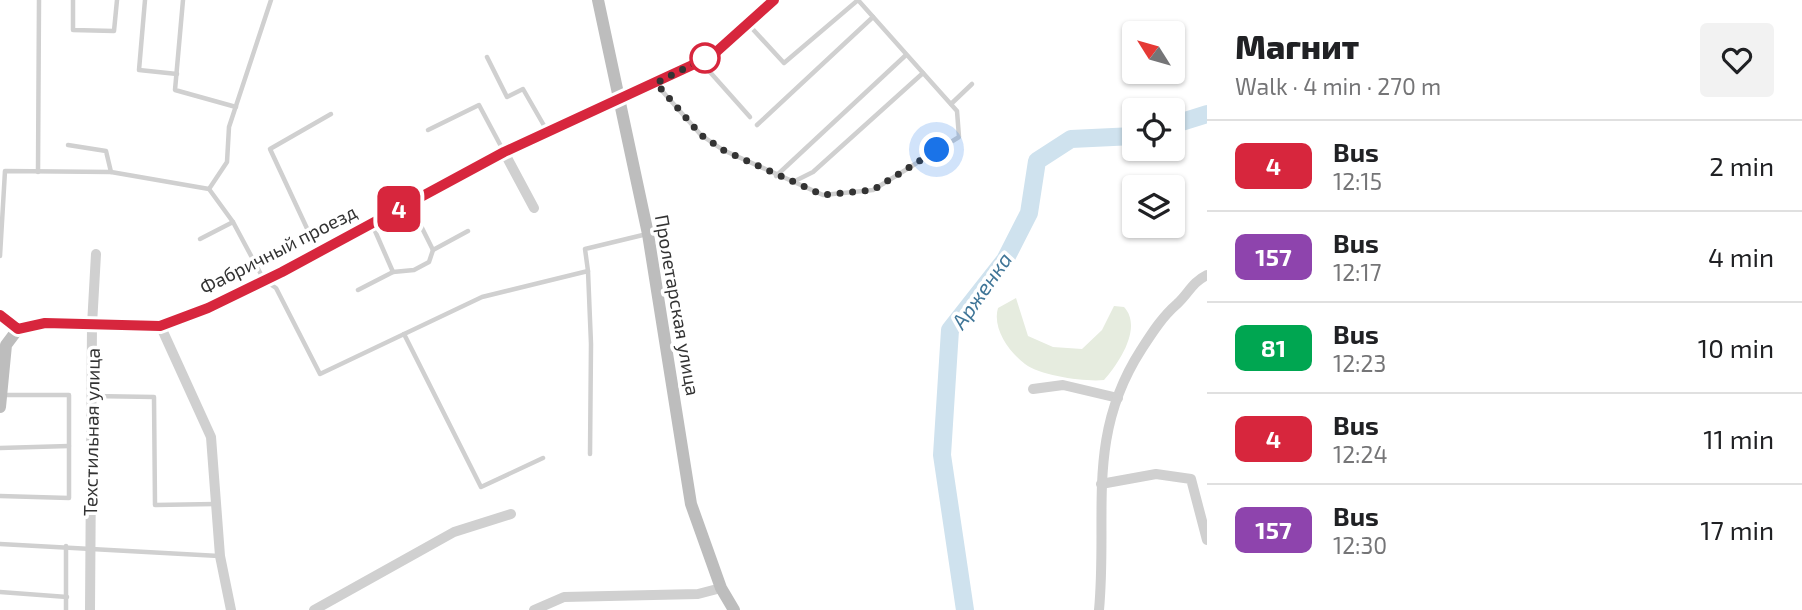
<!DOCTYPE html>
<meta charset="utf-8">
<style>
:root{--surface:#fff;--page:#f2f2f2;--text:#202124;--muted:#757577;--line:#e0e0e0}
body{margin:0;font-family:"Exo 2",sans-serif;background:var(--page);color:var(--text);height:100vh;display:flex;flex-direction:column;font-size:26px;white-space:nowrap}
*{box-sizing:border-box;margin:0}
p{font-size:23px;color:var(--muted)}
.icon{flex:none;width:38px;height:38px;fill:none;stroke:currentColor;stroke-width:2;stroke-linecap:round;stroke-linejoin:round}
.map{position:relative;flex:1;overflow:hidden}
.drawer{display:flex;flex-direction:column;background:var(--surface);width:595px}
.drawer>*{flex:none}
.badge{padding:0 14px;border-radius:10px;font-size:24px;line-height:46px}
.needle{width:46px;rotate:307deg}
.fabs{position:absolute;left:1122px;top:21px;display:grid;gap:14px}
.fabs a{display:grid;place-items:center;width:63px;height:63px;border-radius:7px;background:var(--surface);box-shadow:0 2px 5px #0004;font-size:35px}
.you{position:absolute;width:35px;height:35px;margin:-18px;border:5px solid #fff;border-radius:50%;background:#1a73e8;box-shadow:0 0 0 10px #1a73e833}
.map>.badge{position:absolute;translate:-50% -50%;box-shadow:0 0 0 4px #fff}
.round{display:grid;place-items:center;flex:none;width:74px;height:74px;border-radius:7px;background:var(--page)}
.overview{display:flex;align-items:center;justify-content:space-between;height:119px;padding:0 28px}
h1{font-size:33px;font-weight:800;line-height:52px}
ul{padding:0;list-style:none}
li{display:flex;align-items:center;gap:21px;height:91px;padding:0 28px;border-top:2px solid var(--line)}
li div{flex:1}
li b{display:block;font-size:26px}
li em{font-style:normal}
li .badge{min-width:77px;font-weight:700;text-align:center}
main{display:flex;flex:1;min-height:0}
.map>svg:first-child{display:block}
.green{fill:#e6ecdf}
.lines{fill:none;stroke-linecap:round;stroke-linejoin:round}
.river{stroke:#cfe2ee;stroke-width:18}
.lane{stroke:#d0d0d0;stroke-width:4.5}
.street{stroke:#d0d0d0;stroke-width:10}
.secondary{stroke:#bdbdbd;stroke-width:12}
.line-casing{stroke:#fff;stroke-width:16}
.line{stroke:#d7263d;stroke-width:10}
.walk{stroke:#333;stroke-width:7;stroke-dasharray:0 12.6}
.stop-dot{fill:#fff;stroke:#d7263d;stroke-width:3.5}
.labels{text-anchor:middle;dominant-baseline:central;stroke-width:7;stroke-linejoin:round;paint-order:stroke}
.street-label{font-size:19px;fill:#333;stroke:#fff}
.water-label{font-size:21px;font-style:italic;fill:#3f7597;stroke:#fff}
</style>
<main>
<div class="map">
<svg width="1207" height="610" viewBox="0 0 1207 610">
<rect width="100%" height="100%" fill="#fff"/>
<path class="green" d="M1016,298L1028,336L1053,347L1082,349L1102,330L1114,306L1124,307C1143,327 1119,363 1104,380C1085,382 1041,376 1025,364C1009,352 992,328 998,308Z"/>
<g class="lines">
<g class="river">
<path d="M1172,125L1207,114"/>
<path d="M965,610L942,455L950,330L1005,260L1029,213L1037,161L1071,139L1134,136"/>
</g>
<g class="lane">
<path d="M73,0V30L114,31L117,0"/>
<path d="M145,0L139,70L177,74"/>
<path d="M183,0L175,90L236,107"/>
<path d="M748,24L784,63L858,0"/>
<path d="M487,57L507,97L523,89L546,129"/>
<path d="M701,62L750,117"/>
<path d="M656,84L701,135L723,150L823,195L873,190L959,137L957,111L858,0"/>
<path d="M951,104L972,84"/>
<path d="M757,125L873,17"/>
<path d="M428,130L479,105L503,150"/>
<path d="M68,145L106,151L111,172"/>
<path d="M38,172L39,0"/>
<path d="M776,176L906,55"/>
<path d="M793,182L813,172L923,73"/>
<path d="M209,189L233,222L264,280L276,288L320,374L482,297L588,271L585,249L647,234"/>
<path d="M410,204L433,250"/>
<path d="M372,224L393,272"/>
<path d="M200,239L233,222"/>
<path d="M318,252L270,149L331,114"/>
<path d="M0,256L5,171L111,172L209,189L227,162L229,127L271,0"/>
<path d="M588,271L591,344L590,454"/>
<path d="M358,290L393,272L414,270L429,262L433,250L468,231"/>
<path d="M404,334L481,487L543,458"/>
<path d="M92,396L154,397L155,505L215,504"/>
<path d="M0,448L69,446"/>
<path d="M0,496L69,498V395H4"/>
<path d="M0,544L219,556"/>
<path d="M66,546V610"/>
<path d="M0,592L67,597"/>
</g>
<g class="street">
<path d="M504,152L534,208"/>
<path d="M0,315L18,329"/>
<path d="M160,325L211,437L220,556L231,610"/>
<path d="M1033,389L1063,385L1118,398"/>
<path d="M1101,484L1156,474L1191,479L1207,540"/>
<path d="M90,610L92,325L96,254"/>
<path d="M314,610L454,532L511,514"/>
<path d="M534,610L564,597L698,594L721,588"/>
<path d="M1099,610C1108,514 1085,437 1141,350C1152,333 1162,317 1177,304C1190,292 1191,283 1207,275"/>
</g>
<g class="secondary">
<path d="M598,0L648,234L691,504L721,588L734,610"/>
<path d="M0,407L6,345L18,329L45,323L160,325L208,308L282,272L504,152L701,61L715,53L774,0"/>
</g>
</g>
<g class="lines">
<defs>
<path id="line" d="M0,315L18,329L45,323L160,326L208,308L282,272L504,152L701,61L715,53L774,0"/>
</defs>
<use href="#line" class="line-casing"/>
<use href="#line" class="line"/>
<path class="walk" d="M705,58L656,83L701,135L723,150L823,195L873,190L937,150"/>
</g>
<circle class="stop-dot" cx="705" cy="58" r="14"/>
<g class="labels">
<g class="street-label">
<text transform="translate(278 249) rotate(-27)">Фабричный проезд</text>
<text transform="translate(678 305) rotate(80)">Пролетарская улица</text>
<text transform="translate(91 432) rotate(-89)">Техстильная улица</text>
</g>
<g class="water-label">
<text transform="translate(981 290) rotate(-55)">Арженка</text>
</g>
</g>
</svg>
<div class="fabs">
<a><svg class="needle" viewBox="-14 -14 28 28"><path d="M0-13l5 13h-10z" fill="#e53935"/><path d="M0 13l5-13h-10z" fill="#757577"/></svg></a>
<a><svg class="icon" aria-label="locate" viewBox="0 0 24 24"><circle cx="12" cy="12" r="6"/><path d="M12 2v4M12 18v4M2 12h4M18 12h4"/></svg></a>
<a><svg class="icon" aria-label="layers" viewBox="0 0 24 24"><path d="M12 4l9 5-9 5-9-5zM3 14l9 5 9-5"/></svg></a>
</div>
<div class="you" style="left:937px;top:150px"></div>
<b class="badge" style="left:399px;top:209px;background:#d7263d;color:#fff">4</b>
</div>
<section class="drawer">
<div class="overview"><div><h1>Магнит</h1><p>Walk · 4 min · 270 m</p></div><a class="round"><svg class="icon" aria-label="heart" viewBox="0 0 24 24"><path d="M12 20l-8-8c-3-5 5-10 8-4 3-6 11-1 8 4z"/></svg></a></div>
<ul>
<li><span class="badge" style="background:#d7263d;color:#fff">4</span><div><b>Bus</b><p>12:15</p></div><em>2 min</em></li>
<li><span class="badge" style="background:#8e44ad;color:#fff">157</span><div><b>Bus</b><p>12:17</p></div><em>4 min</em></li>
<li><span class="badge" style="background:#00a651;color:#fff">81</span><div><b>Bus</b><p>12:23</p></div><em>10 min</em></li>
<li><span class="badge" style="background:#d7263d;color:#fff">4</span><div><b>Bus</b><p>12:24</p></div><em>11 min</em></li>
<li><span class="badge" style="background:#8e44ad;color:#fff">157</span><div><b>Bus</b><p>12:30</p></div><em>17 min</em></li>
</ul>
</section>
</main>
